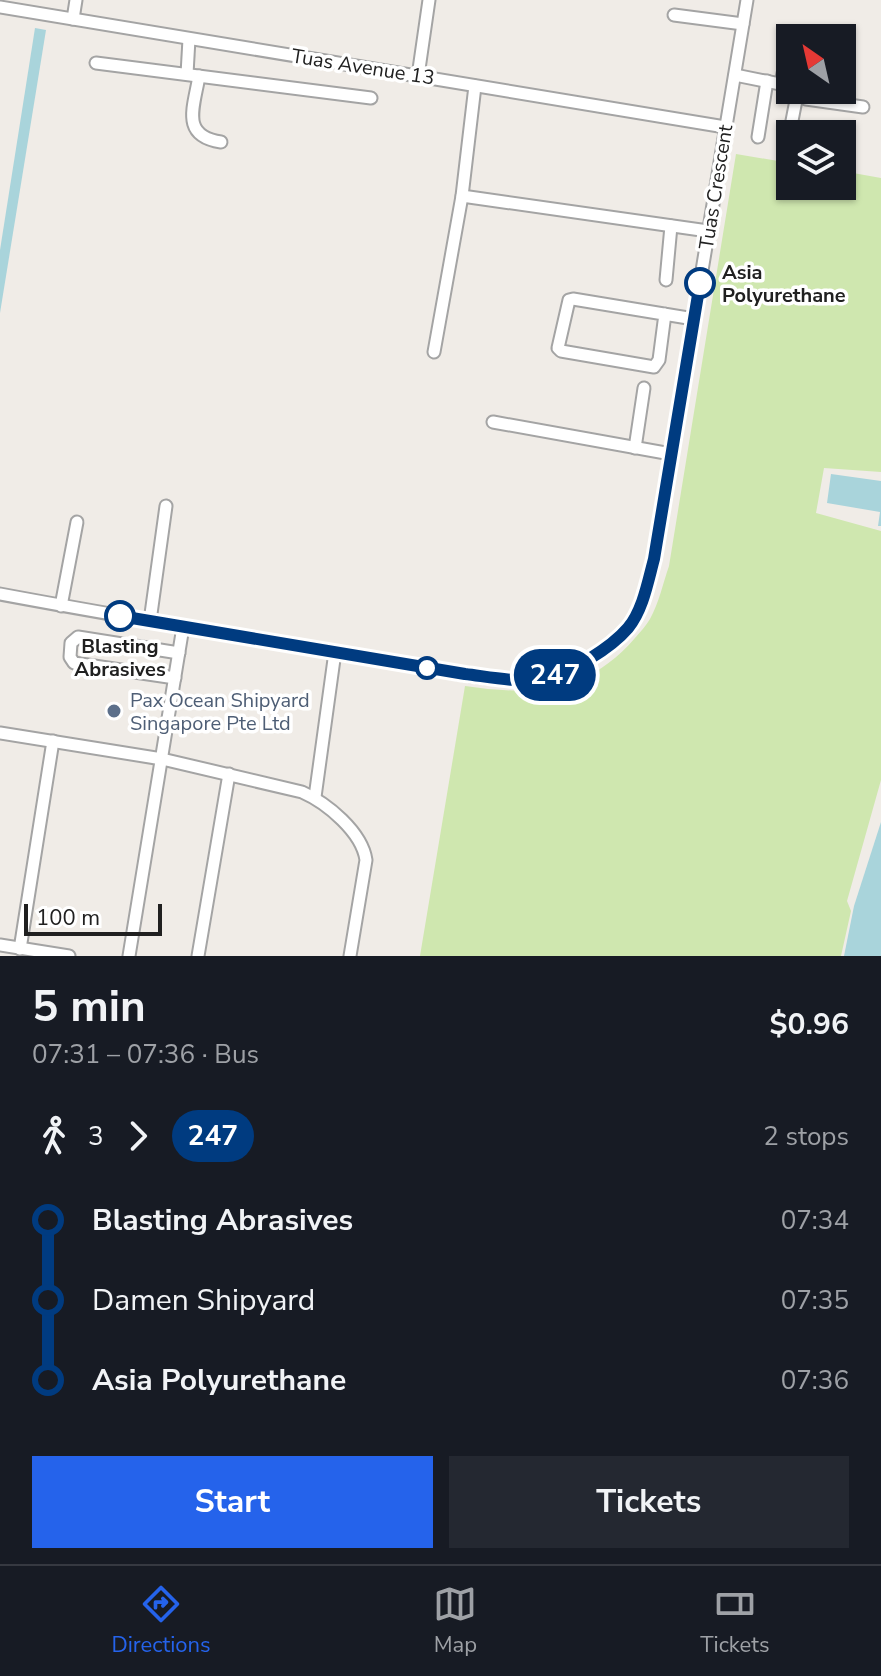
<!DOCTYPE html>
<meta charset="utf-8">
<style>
:root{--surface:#171b24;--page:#242831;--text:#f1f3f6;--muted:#9ea1a6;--line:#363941;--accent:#2563eb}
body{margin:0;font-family:"Nunito Sans",sans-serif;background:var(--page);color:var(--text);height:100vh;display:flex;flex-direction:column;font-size:30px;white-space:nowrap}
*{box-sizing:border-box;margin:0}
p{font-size:26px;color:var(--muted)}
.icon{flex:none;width:44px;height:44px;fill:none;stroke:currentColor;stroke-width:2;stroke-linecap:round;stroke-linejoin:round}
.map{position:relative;height:956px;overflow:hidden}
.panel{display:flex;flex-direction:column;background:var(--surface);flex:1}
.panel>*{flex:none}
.badge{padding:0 16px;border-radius:26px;font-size:28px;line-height:52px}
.needle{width:52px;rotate:326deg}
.buttons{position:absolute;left:776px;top:24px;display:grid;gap:16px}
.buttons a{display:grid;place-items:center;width:80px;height:80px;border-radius:0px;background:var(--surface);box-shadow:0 2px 6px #0004;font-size:40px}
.scale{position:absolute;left:24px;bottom:20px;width:138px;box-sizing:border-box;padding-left:8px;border:4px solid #202020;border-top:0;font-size:22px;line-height:28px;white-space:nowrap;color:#202020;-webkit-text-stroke:6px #fff;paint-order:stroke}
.map>.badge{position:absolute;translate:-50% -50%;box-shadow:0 0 0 4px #fff}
.legs{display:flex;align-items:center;gap:12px;height:88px;padding:0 32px;font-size:26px}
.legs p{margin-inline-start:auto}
.overview{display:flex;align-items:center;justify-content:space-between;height:136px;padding:0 32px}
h1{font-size:44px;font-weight:700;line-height:60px}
.cta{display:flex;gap:16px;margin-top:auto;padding:16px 32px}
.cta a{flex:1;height:92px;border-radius:0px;background:var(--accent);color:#fff;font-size:32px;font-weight:700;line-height:92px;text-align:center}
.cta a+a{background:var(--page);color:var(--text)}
ul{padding:0 32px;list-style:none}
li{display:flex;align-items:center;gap:28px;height:80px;font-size:30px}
li i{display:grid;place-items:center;width:12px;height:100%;margin:0 10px;background:currentColor}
li i::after{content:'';width:20px;height:20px;margin:-10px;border:6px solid;border-radius:50%;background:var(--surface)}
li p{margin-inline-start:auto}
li:first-child i{background:linear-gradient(#0000 50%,currentColor 0)}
li:last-child i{background:linear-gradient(currentColor 50%,#0000 0)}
.tabs{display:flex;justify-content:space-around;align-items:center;height:112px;border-top:2px solid var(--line);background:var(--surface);font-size:22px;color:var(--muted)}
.tabs a{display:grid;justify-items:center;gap:4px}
.tabs .selected{color:var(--accent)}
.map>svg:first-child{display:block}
.grass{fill:#cfe7af}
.water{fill:#a9d4db}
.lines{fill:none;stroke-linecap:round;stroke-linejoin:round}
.minor-casing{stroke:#a4a4a4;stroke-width:15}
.minor{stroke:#fff;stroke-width:11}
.line-1-casing{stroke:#fff;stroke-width:18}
.line-1{stroke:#003b80;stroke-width:12}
.stop-1-dot{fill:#fff;stroke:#003b80;stroke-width:4}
.service-dot{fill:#5c6f8a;stroke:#fff;stroke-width:3}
.labels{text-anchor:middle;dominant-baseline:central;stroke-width:7;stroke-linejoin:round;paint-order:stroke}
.street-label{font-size:20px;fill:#202020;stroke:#fff}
.stop-label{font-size:20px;font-weight:bold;fill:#202020;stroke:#fff;text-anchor:start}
.service-label{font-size:20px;fill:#4e5e75;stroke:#fff;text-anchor:start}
</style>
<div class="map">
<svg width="881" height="956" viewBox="0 0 881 956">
<rect width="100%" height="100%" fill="#f0ece7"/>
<path class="grass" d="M736,154L790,163V186H842V171L881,178V472L824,468L816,513L881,531V780L847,901L851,911L841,956H420L465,686C532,696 588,693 635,638C640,632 646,626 650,619C659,603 663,583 669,566Z"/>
<g class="water">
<path d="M35,28L46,30L0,313V250Z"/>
<path d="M831,474L881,481V526H878L880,512L827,503Z"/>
<path d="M881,822V956H844L854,906Z"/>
</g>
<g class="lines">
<defs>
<g id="minor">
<path d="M0,7L725,127"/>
<path d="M674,15L743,24"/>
<path d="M73,19L76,0"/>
<path d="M96,63L371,98"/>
<path d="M187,74L189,39"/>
<path d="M735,75L790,86"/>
<path d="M199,76C194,107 180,136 221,142"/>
<path d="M418,76L429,0"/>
<path d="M781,84L789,43"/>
<path d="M798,90L806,99L863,107"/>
<path d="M789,136L798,90"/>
<path d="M758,137L767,81"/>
<path d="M462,196L708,231"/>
<path d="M666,280L671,226"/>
<path d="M665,314L659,360L654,367L561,351L558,348L569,300L573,299L694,319"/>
<path d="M434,352L462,196L475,86"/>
<path d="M493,422L671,454"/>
<path d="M635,448L644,388"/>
<path d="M0,594C128,618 256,639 384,660C425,667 507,687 546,678C571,672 613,648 629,628C643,609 648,581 654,559L747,0"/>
<path d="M61,606L77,522"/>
<path d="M150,621L166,506"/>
<path d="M175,678L74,663L70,657L71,643L78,637L179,653"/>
<path d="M0,733L162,759L302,792C327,803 362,832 366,860L350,956"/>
<path d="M315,797L335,652"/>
<path d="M0,945L69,956"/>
<path d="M20,949L53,741"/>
<path d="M129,956L183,627"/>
<path d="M198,956L229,774"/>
</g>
</defs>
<use href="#minor" class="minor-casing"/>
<use href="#minor" class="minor"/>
</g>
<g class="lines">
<defs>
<path id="line-1" d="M120,616L465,674C490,677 518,683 544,679C569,674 611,648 628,628C643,610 648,581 654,559L700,283"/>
</defs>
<use href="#line-1" class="line-1-casing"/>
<use href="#line-1" class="line-1"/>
</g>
<g class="stop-1-dot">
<circle cx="700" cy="283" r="14"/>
<circle cx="120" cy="616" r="14"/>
<circle cx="427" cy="668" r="10"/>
</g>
<circle class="service-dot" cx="114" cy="711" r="8"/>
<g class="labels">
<g class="street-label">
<text transform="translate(363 67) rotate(9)">Tuas Avenue 13</text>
<text transform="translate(716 187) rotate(-81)">Tuas Crescent</text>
</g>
<g class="stop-label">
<text x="722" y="272">Asia<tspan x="722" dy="23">Polyurethane</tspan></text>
<text x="120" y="646" text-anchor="middle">Blasting<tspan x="120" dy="23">Abrasives</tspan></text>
</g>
<g class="service-label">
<text x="130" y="700">Pax Ocean Shipyard<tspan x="130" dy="23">Singapore Pte Ltd</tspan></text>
</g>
</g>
</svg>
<div class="buttons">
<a><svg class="needle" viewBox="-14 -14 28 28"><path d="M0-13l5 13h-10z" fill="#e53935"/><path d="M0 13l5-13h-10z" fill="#9ea1a6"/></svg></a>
<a><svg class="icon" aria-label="layers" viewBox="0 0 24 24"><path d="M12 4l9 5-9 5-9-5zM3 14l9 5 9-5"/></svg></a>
</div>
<div class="scale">100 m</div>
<b class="badge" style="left:555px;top:675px;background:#003b80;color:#fff">247</b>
</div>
<section class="panel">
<div class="overview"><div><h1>5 min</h1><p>07:31 – 07:36 · Bus</p></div><b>$0.96</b></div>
<div class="legs"><svg class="icon" aria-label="walk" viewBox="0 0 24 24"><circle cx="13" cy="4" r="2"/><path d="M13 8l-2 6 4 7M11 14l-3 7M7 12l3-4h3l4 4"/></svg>3<svg class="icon" aria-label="forward" viewBox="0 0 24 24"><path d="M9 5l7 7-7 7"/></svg><b class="badge" style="background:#003b80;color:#fff">247</b><p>2 stops</p></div>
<ul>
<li><i style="color:#003b80"></i><b>Blasting Abrasives</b><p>07:34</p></li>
<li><i style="color:#003b80"></i><span>Damen Shipyard</span><p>07:35</p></li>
<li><i style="color:#003b80"></i><b>Asia Polyurethane</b><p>07:36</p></li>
</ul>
<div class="cta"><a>Start</a><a>Tickets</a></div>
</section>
<nav class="tabs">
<a class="selected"><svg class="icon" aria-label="directions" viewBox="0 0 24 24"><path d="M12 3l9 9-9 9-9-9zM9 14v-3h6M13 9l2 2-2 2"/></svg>Directions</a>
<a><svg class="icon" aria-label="map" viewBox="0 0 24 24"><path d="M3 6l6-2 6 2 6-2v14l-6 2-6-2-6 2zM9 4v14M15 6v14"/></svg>Map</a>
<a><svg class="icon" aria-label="tickets" viewBox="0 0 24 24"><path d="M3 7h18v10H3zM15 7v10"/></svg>Tickets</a>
</nav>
